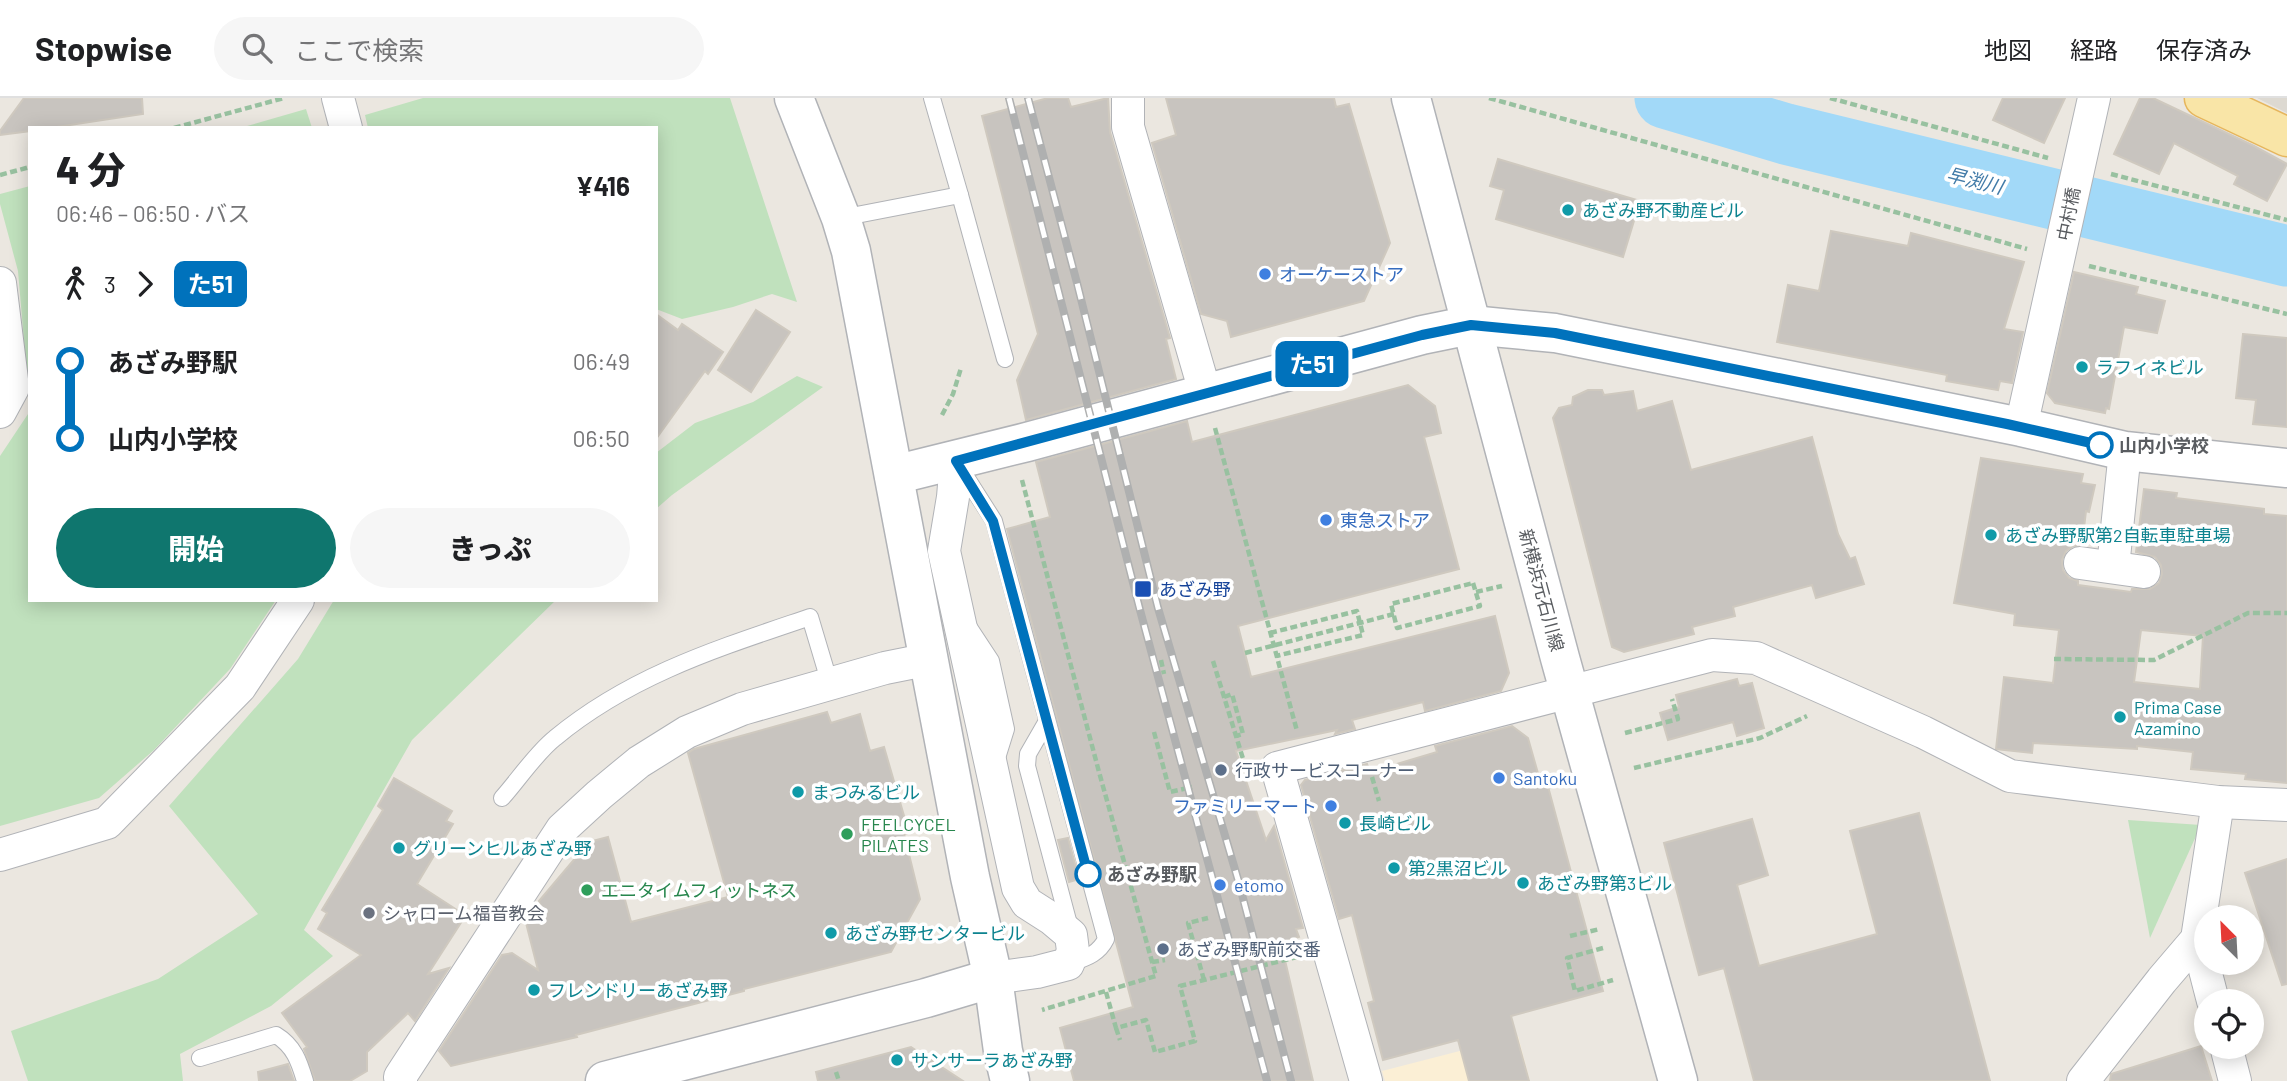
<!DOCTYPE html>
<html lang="ja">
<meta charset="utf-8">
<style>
:root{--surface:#fff;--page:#f6f6f6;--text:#202124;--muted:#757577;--line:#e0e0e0;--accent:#0f766e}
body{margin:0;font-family:Barlow,"Noto Sans JP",sans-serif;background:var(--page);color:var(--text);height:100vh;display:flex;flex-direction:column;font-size:26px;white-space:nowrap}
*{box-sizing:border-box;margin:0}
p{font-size:23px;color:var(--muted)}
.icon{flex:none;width:38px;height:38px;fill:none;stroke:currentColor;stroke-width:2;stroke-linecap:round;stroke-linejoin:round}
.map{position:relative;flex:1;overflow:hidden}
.details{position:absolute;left:28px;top:28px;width:630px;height:476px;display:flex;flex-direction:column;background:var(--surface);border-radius:0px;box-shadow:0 4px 18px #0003}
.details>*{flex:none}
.badge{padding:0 14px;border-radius:10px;font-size:24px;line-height:46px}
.needle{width:46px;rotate:336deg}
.controls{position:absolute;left:2194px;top:807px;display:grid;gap:14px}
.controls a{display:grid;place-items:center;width:70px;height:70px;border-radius:50%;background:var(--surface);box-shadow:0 4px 18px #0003;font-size:35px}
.map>.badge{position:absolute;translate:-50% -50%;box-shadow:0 0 0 4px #fff}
.legs{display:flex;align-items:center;gap:10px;height:77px;padding:0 28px;font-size:23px}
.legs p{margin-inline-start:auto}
.overview{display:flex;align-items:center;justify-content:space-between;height:119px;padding:0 28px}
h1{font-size:38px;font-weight:800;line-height:52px}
.action{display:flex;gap:14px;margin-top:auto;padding:14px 28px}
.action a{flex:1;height:80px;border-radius:42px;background:var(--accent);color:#fff;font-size:28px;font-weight:800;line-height:80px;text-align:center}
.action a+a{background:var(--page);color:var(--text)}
ul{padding:0 28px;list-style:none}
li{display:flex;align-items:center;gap:24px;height:77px;font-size:26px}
li i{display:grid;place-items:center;width:10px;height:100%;margin:0 9px;background:currentColor}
li i::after{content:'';width:18px;height:18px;margin:-9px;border:5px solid;border-radius:50%;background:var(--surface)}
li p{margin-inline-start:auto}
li:first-child i{background:linear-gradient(#0000 50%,currentColor 0)}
li:last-child i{background:linear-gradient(currentColor 50%,#0000 0)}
header{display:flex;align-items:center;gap:42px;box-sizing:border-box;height:98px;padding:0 35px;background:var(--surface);border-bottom:2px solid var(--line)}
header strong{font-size:33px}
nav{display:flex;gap:38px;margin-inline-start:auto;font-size:24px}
.search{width:490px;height:63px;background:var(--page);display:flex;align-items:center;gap:18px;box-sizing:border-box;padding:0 24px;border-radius:38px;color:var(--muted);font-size:26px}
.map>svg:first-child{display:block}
.commercial{fill:#fbefd5}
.education{fill:#ddd9d1}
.green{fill:#c0e1bd}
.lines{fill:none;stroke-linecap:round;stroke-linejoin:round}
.river{stroke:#a2d9f8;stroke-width:61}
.building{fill:#c8c4bf;stroke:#cfc9bf;stroke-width:2;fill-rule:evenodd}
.service-casing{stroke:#b1b3b7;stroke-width:18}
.minor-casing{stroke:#b1b3b7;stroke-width:34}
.tertiary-casing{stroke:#b1b3b7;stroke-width:41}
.primary-casing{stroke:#e6b65d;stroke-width:41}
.path{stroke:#98c1a0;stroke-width:4.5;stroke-dasharray:7 3.5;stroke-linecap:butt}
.service{stroke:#fff;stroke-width:16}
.minor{stroke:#fff;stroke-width:32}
.tertiary{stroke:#fff;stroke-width:38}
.primary{stroke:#f9e5a7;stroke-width:38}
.rail-casing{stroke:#afb0b0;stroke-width:8}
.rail{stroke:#fff;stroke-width:5;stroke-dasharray:16;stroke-linecap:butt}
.line-1-casing{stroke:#fff;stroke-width:16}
.line-1{stroke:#0072bc;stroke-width:10}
.culture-dot{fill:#0f9aa8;stroke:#fff;stroke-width:2.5}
.shop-dot{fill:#3f7fe0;stroke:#fff;stroke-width:2.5}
.stop-1-dot{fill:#fff;stroke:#0072bc;stroke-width:3.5}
.transit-dot{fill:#1a4fb4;stroke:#fff;stroke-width:2.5}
.service-dot{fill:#5c6f8a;stroke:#fff;stroke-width:2.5}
.leisure-dot{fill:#2e9e5b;stroke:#fff;stroke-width:2.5}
.worship-dot{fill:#6b7280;stroke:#fff;stroke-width:2.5}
.labels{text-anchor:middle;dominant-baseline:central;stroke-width:7;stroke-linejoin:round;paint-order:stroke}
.culture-label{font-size:18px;fill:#0d838f;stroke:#fff;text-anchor:start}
.street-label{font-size:18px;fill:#595c60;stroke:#fff}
.shop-label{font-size:18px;fill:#366cbe;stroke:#fff;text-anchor:start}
.stop-label{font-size:18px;font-weight:bold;fill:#595c60;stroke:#fff;text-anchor:start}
.transit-label{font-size:18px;fill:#164399;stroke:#fff;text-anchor:start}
.service-label{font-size:18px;fill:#4e5e75;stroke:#fff;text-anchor:start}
.leisure-label{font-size:18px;fill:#27864d;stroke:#fff;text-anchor:start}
.worship-label{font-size:18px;fill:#5b616d;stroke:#fff;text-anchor:start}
.water-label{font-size:19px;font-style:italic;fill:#427ba8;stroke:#fff}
</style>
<header>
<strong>Stopwise</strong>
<div class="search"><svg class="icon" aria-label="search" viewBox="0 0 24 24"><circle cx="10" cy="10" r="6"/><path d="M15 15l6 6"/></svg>ここで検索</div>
<nav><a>地図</a><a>経路</a><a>保存済み</a></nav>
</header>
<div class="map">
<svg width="2287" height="983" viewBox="0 0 2287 983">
<rect width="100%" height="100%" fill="#ebe7e0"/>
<path class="commercial" d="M1518,938L1530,983H1385L1382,973Z"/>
<path class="education" d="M2257,0H2287V15Z"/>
<g class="green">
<path d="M423,0H730L797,204L772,196L733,209L682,221L656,211V30H368L365,17Z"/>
<path d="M306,11L312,30H240Z"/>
<path d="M30,88V502H276L230,571L154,652L99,700L0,728V358L30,313L18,173L0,106V96Z"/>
<path d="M797,278L823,289L672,397L656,411V355L695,325L753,304Z"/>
<path d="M334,502H556L412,642L304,832L333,858L271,908L180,956L183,983H28L11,933L158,881L258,816L169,708L298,561Z"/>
<path d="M2128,722L2201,727L2150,840Z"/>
</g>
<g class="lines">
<path class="river" d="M1665,0L1786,36L2287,158"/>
</g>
<g class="building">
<path d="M24,0H142L143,16L50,30H30V33L0,37V33Z"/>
<path d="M1048,0H1068L1071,9L1108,0L1110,34L1170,240L1166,241L1176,281L1026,322L1017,282L1038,236L982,18Z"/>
<path d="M1166,0H1334L1336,9L1349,6L1390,145L1364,203L1231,239L1227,223L1201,216L1152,45L1176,37Z"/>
<path d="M2003,0H2065L2044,45L1993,22Z"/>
<path d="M2140,0H2153L2254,48L2287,66L2267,103L2234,86L2238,78L2174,45L2159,76L2114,56Z"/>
<path d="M1498,61L1640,103L1623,159L1496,121L1504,92L1490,88Z"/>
<path d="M1831,133L1908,148L1911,135L2024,164L2004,231L2023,234L2012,285L2000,283L1998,292L1946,283L1947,277L1777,244L1788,187L1819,193Z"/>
<path d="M2074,174L2138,189L2136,196L2165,203L2157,235L2124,229L2109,311L2106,310L2105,315L2055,305L2047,295Z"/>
<path d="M756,212L790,234L751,294L718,272Z"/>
<path d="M656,216L678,232L682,226L723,254L708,276L705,273L656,341Z"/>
<path d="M2243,236L2287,240V329L2253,326L2256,302L2236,300Z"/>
<path d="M1408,287L1435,308L1441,335L1424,339L1459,471L1238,528L1251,579L1495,518L1509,575L1501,593L1425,613L1423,604L1352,622L1355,631L1335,636L1337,632L1236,653L1266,742L1274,728L1303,830L1296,831L1299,839L1281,845L1313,983H1074L1060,930L1133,909L1007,431L1050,419L1036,364L1187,323L1192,344Z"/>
<path d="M1588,292H1602L1604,297L1633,293L1637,313L1672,303L1691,372L1812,339L1838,436L1850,461L1855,459L1864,486L1816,500L1812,487L1733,509L1735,518L1692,529L1694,536L1624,554L1612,549L1553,320L1559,310L1572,307L1573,299Z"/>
<path d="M1981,360L2083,376L2081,385L2095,387L2089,414L2086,413L2082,447L2073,448L2066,453L2062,462L2063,472L2069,480L2078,483V487L2131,494L2132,491H2150L2159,485L2162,476L2161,467L2155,459L2136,454L2144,391L2177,395L2176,400L2264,411V416L2287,418V685L2245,681L2246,676L2191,671L2193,654L2137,648V651L2033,645L2032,655L1996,651L2004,579L2053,585L2059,532L2014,527L2015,516L1954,505ZM2141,532L2203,538L2200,591L2134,584Z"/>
<path d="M1737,581L1739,588L1752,585L1764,630L1737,638L1733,624L1668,642L1660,615L1679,609L1676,597Z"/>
<path d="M827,614L831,625L860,616L870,653L884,649L909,735L904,736L920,801L891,854L744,891V893L576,937L577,939L451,968L439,953L502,857L512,855L538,872L525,821L543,816L539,803L589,744L608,739L631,824L728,799L688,655L694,651Z"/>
<path d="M1512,628L1528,640L1539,679L1546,681L1603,893L1511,918L1529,983H1469L1458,942L1383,962L1368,905L1374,903L1352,817L1339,821L1301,687L1305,682L1367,666L1370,674L1437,654L1435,648Z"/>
<path d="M394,680L452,713L446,723L453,726L417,786L460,814L456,819L462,823L428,876L449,870L415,923L408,915L367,954V973L350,983H315L304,951L307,949L282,915L361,857L318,831L327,815L322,812L383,712L378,708Z"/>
<path d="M1919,715L1990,983H1754L1724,870L1699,877L1664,745L1752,721L1768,777L1737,787L1759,868L1877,836L1850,733Z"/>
<path d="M1068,740L1079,781L1069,784L1058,742Z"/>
<path d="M2287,761V886L2282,887L2245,775Z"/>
<path d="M2201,948L2212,983H2110L2111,976Z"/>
<path d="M911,949L963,983H818L816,974Z"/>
<path d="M288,966L294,983H259L258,974Z"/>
</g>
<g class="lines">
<defs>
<g id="service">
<path d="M932,0L960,97"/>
<path d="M841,120L960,97L1005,261"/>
<path d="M959,368L994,423L1106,841C1098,857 1085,860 1069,866"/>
<path d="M968,528L991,563L1006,631L996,663"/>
<path d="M1047,623L1028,656L1027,668L1070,830"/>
<path d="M502,700C519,681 536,655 555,640C631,577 719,550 810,519L830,586"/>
<path d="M200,960L276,937C294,948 299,963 305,983"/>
</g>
<g id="minor">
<path d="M338,0L346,30"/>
<path d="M1128,0V29L1205,294"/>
<path d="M0,185L13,290L0,314"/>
<path d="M2021,329L2094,0"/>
<path d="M956,363L953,399L944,453L1018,790L1027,805L1052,821L1071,837L1073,853L1068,866L1037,874L993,880"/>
<path d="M2080,465L2144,474"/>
<path d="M2113,469L2125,353"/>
<path d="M0,757L107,725L240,589L298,502"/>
<path d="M2197,841L2213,903"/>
<path d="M2226,948L2235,983"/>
<path d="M401,983L400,979L562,731L599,697L639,664L687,634L742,611L885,570L930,561"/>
<path d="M1366,983L1277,670L1712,557L1756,560L1923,634L2010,678L2218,704L2287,707"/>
<path d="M2083,983L2162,882L2197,841L2218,704"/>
</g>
<g id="tertiary">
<path d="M794,0L841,120L851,153L970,779L993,880L1003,953L1010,983"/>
<path d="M1411,0L1560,560L1678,983"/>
<path d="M894,377L1027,344L1422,237L1471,227L1555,235L2021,329L2125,353L2287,370"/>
<path d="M605,983L926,900L993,880"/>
</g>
<path id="primary" d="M2204,0L2287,39"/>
</defs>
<use href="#service" class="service-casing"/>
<use href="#minor" class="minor-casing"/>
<use href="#tertiary" class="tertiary-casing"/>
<use href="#primary" class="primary-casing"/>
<g class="path">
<path d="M1489,0L2027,151"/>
<path d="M1830,0L2048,60"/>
<path d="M174,30L284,0"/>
<path d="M2111,76L2287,122"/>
<path d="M0,77L30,69"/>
<path d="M2089,168L2287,216"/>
<path d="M942,317L953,296L961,270"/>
<path d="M1215,330L1297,633"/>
<path d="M1022,382L1099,674L1156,878L1042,912"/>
<path d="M1473,485L1480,508L1397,530L1391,506Z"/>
<path d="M1476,494L1502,488"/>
<path d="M1270,535L1357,513L1363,537L1276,558"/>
<path d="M1245,555L1394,516"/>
<path d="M2054,561L2154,562L2248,515H2287"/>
<path d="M1161,562L1164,576"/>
<path d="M1213,563L1244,664"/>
<path d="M1224,599L1232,596L1243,636L1236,638"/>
<path d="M1154,634L1170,694L1192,689"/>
<path d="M1625,635L1678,621L1672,601"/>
<path d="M1634,670L1760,640L1807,618"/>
<path d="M1372,679L1379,703"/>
<path d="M1570,838L1600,831"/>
<path d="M1603,850L1567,860L1575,893L1613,882"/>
<path d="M1152,864L1165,862"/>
<path d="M1204,882L1188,825L1208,820"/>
<path d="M1106,894L1116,930L1146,922L1155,954L1195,943L1180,888L1297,859"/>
<path d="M1116,930L1120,942"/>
<path d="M836,974L839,983"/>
</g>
<use href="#service" class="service"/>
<use href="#minor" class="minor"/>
<use href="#tertiary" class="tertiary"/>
<use href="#primary" class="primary"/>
<defs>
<g id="rail">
<path d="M1009,0L1140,512L1267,983"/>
<path d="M1028,0L1077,185L1158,510L1239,785L1291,983"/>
</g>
</defs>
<use href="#rail" class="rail-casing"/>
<use href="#rail" class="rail"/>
</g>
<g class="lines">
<defs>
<path id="line-1" d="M1088,776L993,423L956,363L1422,237L1471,227L1555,235L2007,326L2100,347"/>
</defs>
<use href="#line-1" class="line-1-casing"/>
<use href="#line-1" class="line-1"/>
</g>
<g class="culture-dot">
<circle cx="1568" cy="112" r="7"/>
<circle cx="2082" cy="269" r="7"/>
<circle cx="1991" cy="437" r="7"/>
<circle cx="2120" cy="619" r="7"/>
<circle cx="798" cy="694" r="7"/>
<circle cx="1345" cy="725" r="7"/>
<circle cx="399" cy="750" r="7"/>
<circle cx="1394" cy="770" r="7"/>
<circle cx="1523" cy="785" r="7"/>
<circle cx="831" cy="835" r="7"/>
<circle cx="534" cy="892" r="7"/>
<circle cx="897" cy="962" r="7"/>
</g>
<g class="shop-dot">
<circle cx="1265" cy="176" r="7"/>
<circle cx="1326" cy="422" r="7"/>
<circle cx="1499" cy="680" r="7"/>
<circle cx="1331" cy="708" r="7"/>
<circle cx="1220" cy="787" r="7"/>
</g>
<g class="stop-1-dot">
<circle cx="2100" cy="347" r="12"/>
<circle cx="1088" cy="776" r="12"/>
</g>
<rect class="transit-dot" x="1134" y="482" width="18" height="18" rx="3.5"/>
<g class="service-dot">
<circle cx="1221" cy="672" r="7"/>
<circle cx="1163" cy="851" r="7"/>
</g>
<g class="leisure-dot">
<circle cx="847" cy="736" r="7"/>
<circle cx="587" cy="792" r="7"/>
</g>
<circle class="worship-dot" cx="369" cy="815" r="7"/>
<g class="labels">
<g class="culture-label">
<text x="1582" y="112">あざみ野不動産ビル</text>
<text x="2096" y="269">ラフィネビル</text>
<text x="2005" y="437">あざみ野駅第2自転車駐車場</text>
<text x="2134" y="609">Prima Case<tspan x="2134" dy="21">Azamino</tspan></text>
<text x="812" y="694">まつみるビル</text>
<text x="1359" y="725">長崎ビル</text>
<text x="413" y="750">グリーンヒルあざみ野</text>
<text x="1408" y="770">第2黒沼ビル</text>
<text x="1537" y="785">あざみ野第3ビル</text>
<text x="845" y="835">あざみ野センタービル</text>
<text x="548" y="892">フレンドリーあざみ野</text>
<text x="911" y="962">サンサーラあざみ野</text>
</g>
<g class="street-label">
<text transform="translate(2068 116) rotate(-79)">中村橋</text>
<text transform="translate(1542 492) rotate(75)">新横浜元石川線</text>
</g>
<g class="shop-label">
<text x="1279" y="176">オーケーストア</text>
<text x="1340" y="422">東急ストア</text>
<text x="1513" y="680">Santoku</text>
<text x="1317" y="708" text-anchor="end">ファミリーマート</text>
<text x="1234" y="787">etomo</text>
</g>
<g class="stop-label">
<text x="2119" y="347">山内小学校</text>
<text x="1107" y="776">あざみ野駅</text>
</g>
<g class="transit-label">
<text x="1159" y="491">あざみ野</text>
</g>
<g class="service-label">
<text x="1235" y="672">行政サービスコーナー</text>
<text x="1177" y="851">あざみ野駅前交番</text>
</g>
<g class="leisure-label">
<text x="861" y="726">FEELCYCEL<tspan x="861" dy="21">PILATES</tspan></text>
<text x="601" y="792">エニタイムフィットネス</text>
</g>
<g class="worship-label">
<text x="383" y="815">シャローム福音教会</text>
</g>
<g class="water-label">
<text transform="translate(1975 82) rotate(14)">早渕川</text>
</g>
</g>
</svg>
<div class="controls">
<a><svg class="needle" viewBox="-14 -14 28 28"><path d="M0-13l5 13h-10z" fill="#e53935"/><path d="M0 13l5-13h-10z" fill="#757577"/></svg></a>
<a><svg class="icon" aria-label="locate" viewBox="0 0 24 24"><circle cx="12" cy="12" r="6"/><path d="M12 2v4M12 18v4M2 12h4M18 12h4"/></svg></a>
</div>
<b class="badge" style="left:1312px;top:266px;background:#0072bc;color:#fff">た51</b>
<section class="details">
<div class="overview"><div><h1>4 分</h1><p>06:46 – 06:50 · バス</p></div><b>¥416</b></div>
<div class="legs"><svg class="icon" aria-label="walk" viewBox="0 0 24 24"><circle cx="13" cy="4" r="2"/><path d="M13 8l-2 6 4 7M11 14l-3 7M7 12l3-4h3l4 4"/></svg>3<svg class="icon" aria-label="forward" viewBox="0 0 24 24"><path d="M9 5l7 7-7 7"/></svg><b class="badge" style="background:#0072bc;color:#fff">た51</b></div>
<ul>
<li><i style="color:#0072bc"></i><b>あざみ野駅</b><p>06:49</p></li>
<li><i style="color:#0072bc"></i><b>山内小学校</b><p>06:50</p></li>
</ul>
<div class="action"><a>開始</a><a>きっぷ</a></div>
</section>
</div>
